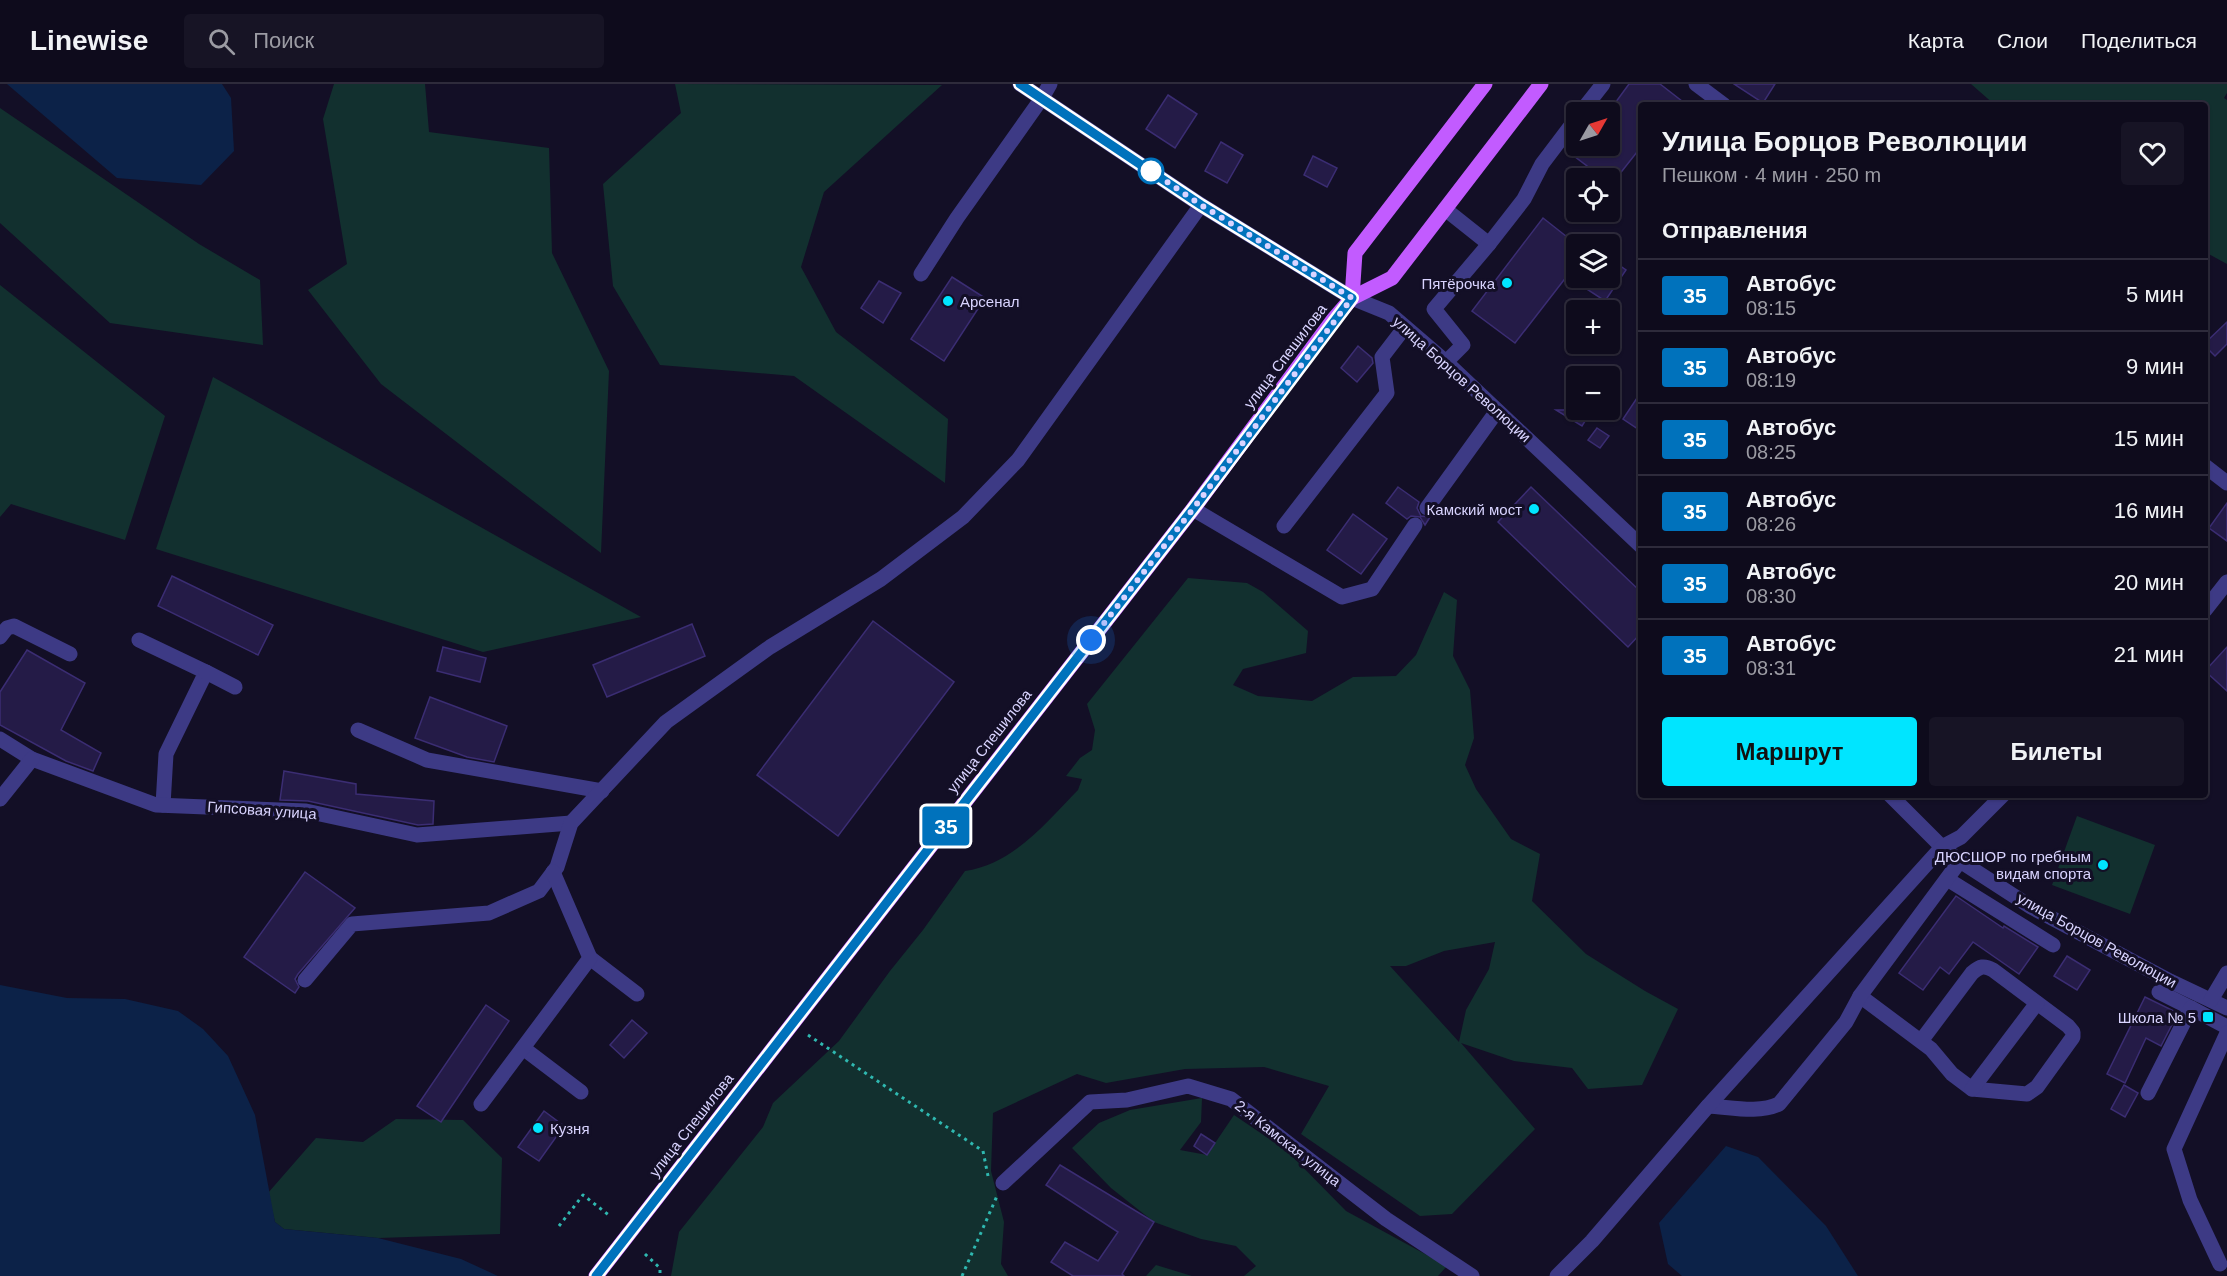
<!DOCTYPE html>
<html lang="ru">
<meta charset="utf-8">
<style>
:root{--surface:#0e0b1c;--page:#171425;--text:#f1f3f6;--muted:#9b9ba3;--line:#2e2b3b;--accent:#00e5ff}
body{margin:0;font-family:Helvetica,sans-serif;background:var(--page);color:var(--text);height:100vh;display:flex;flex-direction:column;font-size:22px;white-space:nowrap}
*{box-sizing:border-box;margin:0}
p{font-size:20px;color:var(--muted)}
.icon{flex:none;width:33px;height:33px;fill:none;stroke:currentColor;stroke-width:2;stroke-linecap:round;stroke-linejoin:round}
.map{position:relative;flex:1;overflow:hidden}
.details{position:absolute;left:1638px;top:18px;width:570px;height:696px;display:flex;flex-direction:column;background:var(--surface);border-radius:6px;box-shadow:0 2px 4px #0004,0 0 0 2px var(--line)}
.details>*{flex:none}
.badge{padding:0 12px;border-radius:4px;font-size:21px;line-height:39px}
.needle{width:39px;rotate:51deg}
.fabs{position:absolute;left:1566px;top:18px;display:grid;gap:12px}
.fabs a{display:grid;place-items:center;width:54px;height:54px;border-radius:6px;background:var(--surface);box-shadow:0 2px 4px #0004,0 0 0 2px var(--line);font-size:30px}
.you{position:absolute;width:30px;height:30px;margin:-15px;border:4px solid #fff;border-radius:50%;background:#1a73e8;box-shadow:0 0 0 9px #1a73e833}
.map>.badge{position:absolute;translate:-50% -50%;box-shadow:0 0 0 3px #fff}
h2{padding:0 24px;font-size:22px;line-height:54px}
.round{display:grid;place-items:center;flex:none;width:63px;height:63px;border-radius:6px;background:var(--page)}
.headline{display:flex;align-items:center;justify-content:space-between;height:102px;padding:0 24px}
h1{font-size:28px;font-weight:800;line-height:45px}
.action{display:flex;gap:12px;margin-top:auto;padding:12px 24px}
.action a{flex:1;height:69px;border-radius:6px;background:var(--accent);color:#111;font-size:24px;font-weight:800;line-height:69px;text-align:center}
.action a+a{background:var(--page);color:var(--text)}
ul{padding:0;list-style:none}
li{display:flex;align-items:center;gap:18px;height:72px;padding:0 24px;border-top:2px solid var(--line)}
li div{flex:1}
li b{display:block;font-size:22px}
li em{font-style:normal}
li .badge{min-width:66px;font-weight:700;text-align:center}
header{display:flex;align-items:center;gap:36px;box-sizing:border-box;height:84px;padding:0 30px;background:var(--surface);border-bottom:2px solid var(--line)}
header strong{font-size:28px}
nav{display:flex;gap:33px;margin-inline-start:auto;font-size:21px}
.search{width:420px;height:54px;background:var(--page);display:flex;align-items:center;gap:15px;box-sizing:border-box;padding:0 21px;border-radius:6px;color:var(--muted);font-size:22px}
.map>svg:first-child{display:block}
.green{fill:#12302f;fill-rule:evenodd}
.water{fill:#0c2248}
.building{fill:#241b47;stroke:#3b2d73;stroke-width:1.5}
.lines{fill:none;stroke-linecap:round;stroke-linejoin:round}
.path{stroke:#2fb8b0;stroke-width:3;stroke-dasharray:3 4.5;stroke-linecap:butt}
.minor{stroke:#3d3a85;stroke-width:15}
.major{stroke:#c25bff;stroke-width:15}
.line-casing{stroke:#fff;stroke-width:14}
.line{stroke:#0072bc;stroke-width:9}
.walk{stroke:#d9d4ff;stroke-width:6;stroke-dasharray:0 10.8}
.stop-dot{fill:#fff;stroke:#0072bc;stroke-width:3}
.poi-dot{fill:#00e5ff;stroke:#130f26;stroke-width:2}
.labels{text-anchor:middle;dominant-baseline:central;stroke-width:6;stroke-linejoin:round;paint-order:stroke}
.poi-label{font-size:15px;fill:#d9d4ff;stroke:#130f26;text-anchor:end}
.street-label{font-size:15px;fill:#d9d4ff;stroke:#130f26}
</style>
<header>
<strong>Linewise</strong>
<div class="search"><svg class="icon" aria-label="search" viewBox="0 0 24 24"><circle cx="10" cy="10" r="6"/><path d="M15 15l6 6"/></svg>Поиск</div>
<nav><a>Карта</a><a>Слои</a><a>Поделиться</a></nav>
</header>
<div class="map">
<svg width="2227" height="1192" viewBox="0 0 2227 1192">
<rect width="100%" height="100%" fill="#130f26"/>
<g class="green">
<path d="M334,0H425L429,48L549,64L552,169L609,287L601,469L381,300L308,206L347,180L323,35Z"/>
<path d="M675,0L942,1L824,108L801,183L836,248L948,335L945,399L794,292L660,281L613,202L603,100L681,29Z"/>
<path d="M1971,0H2227V9L2224,14L2227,16V180L2205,168V21H1995Z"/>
<path d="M0,24L199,160L260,196L263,261L110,239L0,139Z"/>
<path d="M0,201L165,332L125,456L11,420L0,433Z"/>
<path d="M213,293L641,533L483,568L156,465Z"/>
<path d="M1188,494L1247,499L1263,508L1308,547L1306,569L1243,585L1233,601L1258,612L1312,617L1353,593L1396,592L1416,571L1444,508L1457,516L1453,572L1470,606L1474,654L1465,681L1476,705L1511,755L1540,770L1532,817L1586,870L1645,907L1678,925L1642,1001L1588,1005L1572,984L1514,977L1461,959L1535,1045L1452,1130L1420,1132L1301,1050L1329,1002L1264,983L1185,985L1106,999L1077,990L993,1029L991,1087L1004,1138L1001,1180L1008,1192H671L679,1148L763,1043L773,1019L839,957L890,887L923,846L965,787C1013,780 1046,739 1078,706L1082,695L1066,692L1080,674L1092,666L1095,646L1087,620ZM1495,858L1489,885L1466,926L1459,958L1390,882H1406L1444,867Z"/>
<path d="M2077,732L2155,761L2130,830L2052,801Z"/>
<path d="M1202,1014L1201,1038L1180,1066L1207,1071L1234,1031L1287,1067L1346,1127L1447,1182L1438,1192H1244L1256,1182L1236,1162L1201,1155L1154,1138L1111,1104L1072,1064L1099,1039L1130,1026Z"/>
<path d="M396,1035L463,1036L502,1074L500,1150L378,1154L284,1145L275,1138L268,1109L316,1054L363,1058Z"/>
<path d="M1156,1181L1192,1192H1146Z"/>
</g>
<g class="water">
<path d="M7,0H222L231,14L234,67L201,101L117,94Z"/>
<path d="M0,901L67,914L125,915L178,927L203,945L228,972L255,1031L275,1138L284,1145L378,1154L461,1175L498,1192H0Z"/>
<path d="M1726,1062L1758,1073L1826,1142L1858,1192H1682L1668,1180L1659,1139Z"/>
</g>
<g class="building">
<path d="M1629,0H1660L1687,21H1641V63L1611,101L1610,94H1603L1574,72L1582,62H1610V26Z"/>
<path d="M1734,0H1775L1763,19Z"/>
<path d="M1168,11L1197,30L1175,64L1146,45Z"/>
<path d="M1221,58L1243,71L1227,99L1205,87Z"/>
<path d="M1313,72L1337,84L1327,103L1304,91Z"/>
<path d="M1543,134L1576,160V194H1610V175L1626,186L1605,217L1567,192L1515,259L1472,227Z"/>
<path d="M952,193L985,214L944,277L911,255Z"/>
<path d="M879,197L901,209L883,239L861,224Z"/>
<path d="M2227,238V260L2215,272L2205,262V259Z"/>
<path d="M1358,262L1372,274L1373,279L1357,298L1341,284Z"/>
<path d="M1641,308V347L1623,335Z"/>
<path d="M1556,326H1592L1582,342Z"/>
<path d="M1597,344L1609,352L1600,364L1588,356Z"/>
<path d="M1398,403L1419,418L1417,424L1421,432L1430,433L1425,441L1420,433L1411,432L1407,435L1386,419Z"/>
<path d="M1531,403L1641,508V549L1628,563L1498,438Z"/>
<path d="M2227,419V457L2209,444Z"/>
<path d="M1353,430L1387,455L1361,490L1327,466Z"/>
<path d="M172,492L273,541L258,571L158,522Z"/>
<path d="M873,537L954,598L838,752L757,691Z"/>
<path d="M692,540L705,572L607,613L593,581Z"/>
<path d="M443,563L486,574L480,598L437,587Z"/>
<path d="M2227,563V607L2205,587Z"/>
<path d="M27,566L85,599L61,646L101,669L93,687L66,677L0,641V608Z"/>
<path d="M430,613L507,642L494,678L467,673L415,654Z"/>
<path d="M284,687L356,700V710L434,717L433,740L418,741L308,717L280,716Z"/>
<path d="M305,788L355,824L298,890L295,895L299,903L295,909L244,873Z"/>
<path d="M1956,812L2003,844L2004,842L2038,863L2019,890L1973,858L1949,890L1940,883L1923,906L1899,889Z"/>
<path d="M2067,872L2090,886L2077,906L2054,892Z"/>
<path d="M2145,913L2178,929L2161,962L2146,954L2125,999L2107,990Z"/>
<path d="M486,921L509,937L441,1038L417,1022Z"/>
<path d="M632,936L647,949L624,974L610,961Z"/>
<path d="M2124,1001L2138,1009L2125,1033L2111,1025Z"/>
<path d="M544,1027L564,1042L539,1077L518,1063Z"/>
<path d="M1201,1050L1215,1059L1207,1071L1194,1062Z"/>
<path d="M1060,1081L1154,1138L1122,1190L1124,1192H1073L1051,1178L1065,1158L1098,1177L1118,1148L1046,1101Z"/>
</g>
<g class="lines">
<g class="path">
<path d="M808,951L983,1067L988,1092"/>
<path d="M559,1142L583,1111L610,1132"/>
<path d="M645,1170L660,1184V1192"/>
<path d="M962,1192L997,1112"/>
</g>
<g class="minor">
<path d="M1020,0L1201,121L1352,214L1389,229L1446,278L1641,462"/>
<path d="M1696,0L1724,21"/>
<path d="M1581,28L1603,0"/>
<path d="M1445,125L1489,160"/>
<path d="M921,190L957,134L1042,14L1050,0"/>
<path d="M1446,278L1463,261L1434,225L1489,160L1524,115L1542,80L1576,35"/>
<path d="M2205,382L2227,399"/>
<path d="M1427,424L1497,327"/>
<path d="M1193,425L1342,513L1372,505L1415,441"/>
<path d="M1284,442L1387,309L1382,273L1405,243"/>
<path d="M2205,526L2227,498"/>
<path d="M0,553L7,544L14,542L70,570"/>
<path d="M139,556L206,588L166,670L163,721"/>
<path d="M206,588L235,603"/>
<path d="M358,646L427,676L602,707"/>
<path d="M0,655L32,675L156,721L306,727L417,751L571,739"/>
<path d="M1890,711L1942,763L1960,777L2031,823L2170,897L2227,924"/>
<path d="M0,715L32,675"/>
<path d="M1947,795L2053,861"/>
<path d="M590,874L637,910"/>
<path d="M305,896L352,840L489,829L539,807L557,783L571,739L666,638L770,563L881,495L963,433L1018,376L1201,121"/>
<path d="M2159,908L2191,924"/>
<path d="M1860,912L1931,965L1952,990L1972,1005L2027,1010L2037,1003L2073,953V948L2068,942L1993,886C1984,881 1980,882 1972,889L1921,957"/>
<path d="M2211,916L2227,889"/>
<path d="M523,964L581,1008"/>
<path d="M1972,1005L2037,919"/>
<path d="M2148,1009L2191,924L2227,943"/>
<path d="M481,1020L590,874L553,788"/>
<path d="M1708,1022C1730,1023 1759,1030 1779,1020L1846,938L1860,912L1960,777"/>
<path d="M1003,1099L1090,1018L1127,1016L1188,1002L1231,1015L1386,1135L1472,1192"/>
<path d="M2220,1180L2190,1116L2174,1065L2227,949"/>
<path d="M1557,1192L1592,1157L1708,1022L1942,763L1961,753L2003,711"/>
</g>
<g class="major">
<path d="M1352,214L1355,169L1485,0"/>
<path d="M596,1192L1193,425L1333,236L1352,214L1392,194L1541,0"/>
</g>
</g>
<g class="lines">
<defs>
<path id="line" d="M596,1192L1193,425L1352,214L1201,121L1020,0"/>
</defs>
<use href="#line" class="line-casing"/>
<use href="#line" class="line"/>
<path class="walk" d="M1091,556L1193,425L1352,214L1201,121L1151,87"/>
</g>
<circle class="stop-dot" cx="1151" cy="87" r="12"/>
<g class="poi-dot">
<circle cx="1507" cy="199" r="6"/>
<circle cx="948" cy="217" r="6"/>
<circle cx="1534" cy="425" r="6"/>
<circle cx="2103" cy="781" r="6"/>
<rect x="2202" y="927" width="12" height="12" rx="3"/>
<circle cx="538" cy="1044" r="6"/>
</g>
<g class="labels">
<g class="poi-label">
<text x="1495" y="199">Пятёрочка</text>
<text x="960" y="217" text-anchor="start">Арсенал</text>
<text x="1522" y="425">Камский мост</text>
<text x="2091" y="772">ДЮСШОР по гребным<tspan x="2091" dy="17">видам спорта</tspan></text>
<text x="2196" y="933">Школа № 5</text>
<text x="550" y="1044" text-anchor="start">Кузня</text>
</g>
<g class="street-label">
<text transform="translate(1285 272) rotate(-53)">улица Спешилова</text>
<text transform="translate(1462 295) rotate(42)">улица Борцов Революции</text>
<text transform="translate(989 657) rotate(-52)">улица Спешилова</text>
<text transform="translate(262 726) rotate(4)">Гипсовая улица</text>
<text transform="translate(2097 856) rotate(29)">улица Борцов Революции</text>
<text transform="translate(691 1041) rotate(-52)">улица Спешилова</text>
<text transform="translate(1288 1059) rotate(38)">2-я Камская улица</text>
</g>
</g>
</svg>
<div class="fabs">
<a><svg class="needle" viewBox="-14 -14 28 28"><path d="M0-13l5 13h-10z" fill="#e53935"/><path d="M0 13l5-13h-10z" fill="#9b9ba3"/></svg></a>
<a><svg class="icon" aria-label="locate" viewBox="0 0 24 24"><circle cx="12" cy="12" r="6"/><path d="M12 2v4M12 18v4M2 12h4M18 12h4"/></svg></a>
<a><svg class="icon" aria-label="layers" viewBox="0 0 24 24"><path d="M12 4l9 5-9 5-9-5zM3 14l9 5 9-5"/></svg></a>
<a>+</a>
<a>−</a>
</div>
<div class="you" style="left:1091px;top:556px"></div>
<b class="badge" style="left:946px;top:742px;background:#0072bc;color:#fff">35</b>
<section class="details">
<div class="headline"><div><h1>Улица Борцов Революции</h1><p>Пешком · 4 мин · 250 m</p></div><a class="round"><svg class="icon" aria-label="heart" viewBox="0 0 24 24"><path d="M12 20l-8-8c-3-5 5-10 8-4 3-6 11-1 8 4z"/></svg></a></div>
<h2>Отправления</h2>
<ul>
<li><span class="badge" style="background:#0072bc;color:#fff">35</span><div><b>Автобус</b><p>08:15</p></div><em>5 мин</em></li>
<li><span class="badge" style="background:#0072bc;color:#fff">35</span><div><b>Автобус</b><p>08:19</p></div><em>9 мин</em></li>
<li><span class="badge" style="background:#0072bc;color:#fff">35</span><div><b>Автобус</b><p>08:25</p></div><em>15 мин</em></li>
<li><span class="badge" style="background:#0072bc;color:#fff">35</span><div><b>Автобус</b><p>08:26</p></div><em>16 мин</em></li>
<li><span class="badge" style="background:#0072bc;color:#fff">35</span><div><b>Автобус</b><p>08:30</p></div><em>20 мин</em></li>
<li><span class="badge" style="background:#0072bc;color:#fff">35</span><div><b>Автобус</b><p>08:31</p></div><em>21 мин</em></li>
</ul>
<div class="action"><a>Маршрут</a><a>Билеты</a></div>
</section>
</div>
